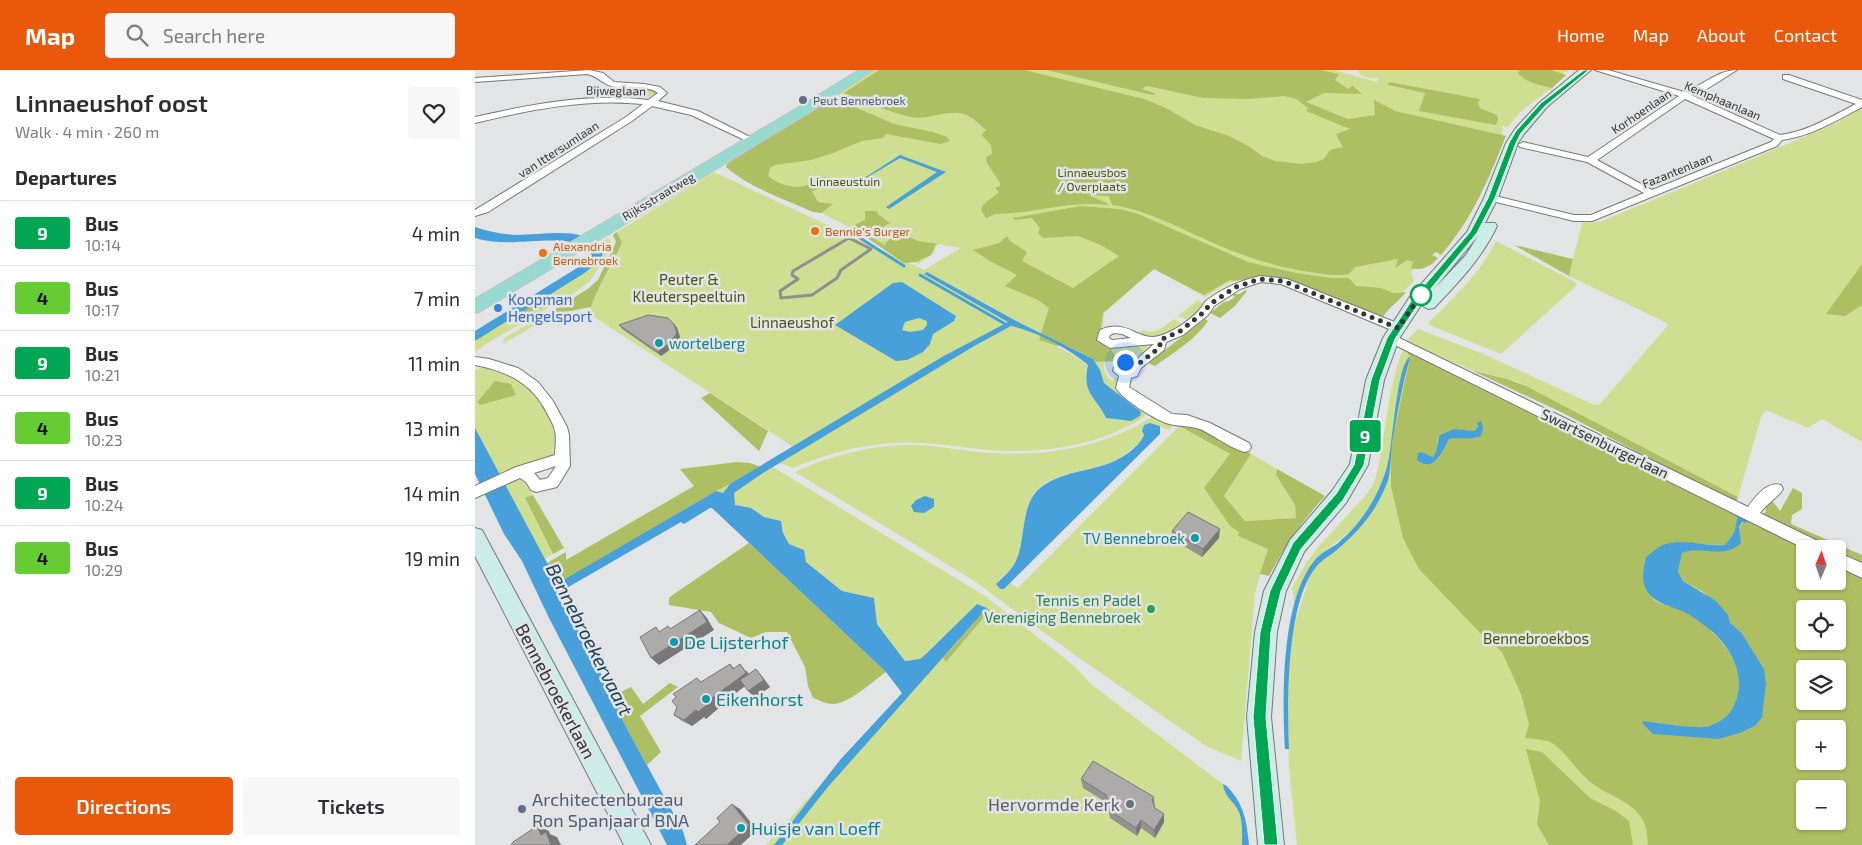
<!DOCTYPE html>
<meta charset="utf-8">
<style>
:root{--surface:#fff;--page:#f7f7f7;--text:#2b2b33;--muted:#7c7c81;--line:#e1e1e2;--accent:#ea580c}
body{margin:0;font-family:"Exo 2",sans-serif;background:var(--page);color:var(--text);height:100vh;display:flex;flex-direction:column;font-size:19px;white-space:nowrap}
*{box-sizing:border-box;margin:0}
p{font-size:16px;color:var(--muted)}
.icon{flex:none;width:28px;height:28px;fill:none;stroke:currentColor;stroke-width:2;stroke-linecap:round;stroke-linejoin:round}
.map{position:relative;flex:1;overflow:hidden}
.details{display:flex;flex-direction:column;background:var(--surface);width:475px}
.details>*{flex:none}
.badge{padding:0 10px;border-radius:4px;font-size:18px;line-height:32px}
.needle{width:32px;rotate:2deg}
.controls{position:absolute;left:1321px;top:470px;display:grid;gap:10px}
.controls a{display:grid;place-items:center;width:50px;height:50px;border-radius:5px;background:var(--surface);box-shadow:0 1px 4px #0004;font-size:25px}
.you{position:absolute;width:25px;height:25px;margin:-12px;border:4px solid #fff;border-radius:50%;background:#1a73e8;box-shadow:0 0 0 8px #1a73e833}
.map>.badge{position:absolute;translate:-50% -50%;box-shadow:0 0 0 2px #fff}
h2{padding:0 15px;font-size:19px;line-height:45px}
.round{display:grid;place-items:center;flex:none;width:52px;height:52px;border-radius:5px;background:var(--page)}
.head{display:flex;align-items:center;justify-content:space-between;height:85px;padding:0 15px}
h1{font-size:24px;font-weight:600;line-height:38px}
.cta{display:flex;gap:10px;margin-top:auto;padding:10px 15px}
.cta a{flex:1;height:58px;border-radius:5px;background:var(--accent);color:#fff;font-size:20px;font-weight:600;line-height:58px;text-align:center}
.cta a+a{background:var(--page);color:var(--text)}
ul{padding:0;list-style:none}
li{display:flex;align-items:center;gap:15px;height:65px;padding:0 15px;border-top:1px solid var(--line)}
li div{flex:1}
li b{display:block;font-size:19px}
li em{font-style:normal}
li .badge{min-width:55px;font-weight:700;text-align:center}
header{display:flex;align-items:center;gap:30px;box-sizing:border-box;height:70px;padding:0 25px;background:var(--accent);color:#fff}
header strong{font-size:24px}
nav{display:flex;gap:28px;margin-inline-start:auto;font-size:18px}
.search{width:350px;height:45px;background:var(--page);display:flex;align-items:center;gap:12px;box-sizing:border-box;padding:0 18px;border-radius:5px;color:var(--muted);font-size:19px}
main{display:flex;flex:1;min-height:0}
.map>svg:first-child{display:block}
.green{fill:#cfdf92;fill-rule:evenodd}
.forest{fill:#adbf62;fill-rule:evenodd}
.water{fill:#48a0db;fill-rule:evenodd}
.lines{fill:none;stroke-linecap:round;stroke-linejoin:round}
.stream{stroke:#48a0db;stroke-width:3}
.street-casing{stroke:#76787a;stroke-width:2}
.secondary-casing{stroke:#76787a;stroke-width:2}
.primary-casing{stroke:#c2c2c3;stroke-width:2}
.street{fill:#fff;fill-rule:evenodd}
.secondary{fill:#ccece7;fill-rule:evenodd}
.primary{fill:#99dad0;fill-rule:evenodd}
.rail{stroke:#8d8f90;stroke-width:3}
.wall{fill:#959292}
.shaded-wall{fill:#797777}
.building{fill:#adaaaa;stroke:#797777}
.line{fill:#00a651;stroke:#fff}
.walk{stroke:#343536;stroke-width:5;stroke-dasharray:0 9}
.service-dot{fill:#5c6f8a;stroke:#e2e4e6;stroke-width:2}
.food-dot{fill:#e8710a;stroke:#e2e4e6;stroke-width:2}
.stop-dot{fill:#fff;stroke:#00a651;stroke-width:2.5}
.shop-dot{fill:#3f7fe0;stroke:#e2e4e6;stroke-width:2}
.culture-dot{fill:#0f9aa8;stroke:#e2e4e6;stroke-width:2}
.leisure-dot{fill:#2e9e5b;stroke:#e2e4e6;stroke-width:2}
.worship-dot{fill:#6b7280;stroke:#e2e4e6;stroke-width:2}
.labels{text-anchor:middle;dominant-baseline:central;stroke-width:5;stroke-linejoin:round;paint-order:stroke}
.far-street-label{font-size:12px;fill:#343536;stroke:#e2e4e6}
.far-service-label{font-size:12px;fill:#4e5e75;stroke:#e2e4e6;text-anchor:start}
.far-park-label{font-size:12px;fill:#4d5713;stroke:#e2e4e6}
.far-food-label{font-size:12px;fill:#c56008;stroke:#e2e4e6;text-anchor:start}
.park-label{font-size:15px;fill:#4d5713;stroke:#e2e4e6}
.shop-label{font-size:15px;fill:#366cbe;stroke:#e2e4e6;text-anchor:start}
.culture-label{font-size:15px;fill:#0d838f;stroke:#e2e4e6;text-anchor:start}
.street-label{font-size:15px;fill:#343536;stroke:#e2e4e6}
.leisure-label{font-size:15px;fill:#27864d;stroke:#e2e4e6;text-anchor:end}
.near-culture-label{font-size:18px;fill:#0d838f;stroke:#e2e4e6;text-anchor:start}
.near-street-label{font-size:18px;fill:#343536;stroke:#e2e4e6}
.near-service-label{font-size:18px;fill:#4e5e75;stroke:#e2e4e6;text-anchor:start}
.near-worship-label{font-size:18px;fill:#5b616d;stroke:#e2e4e6;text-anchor:end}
.near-water-label{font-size:19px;font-style:italic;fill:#173b54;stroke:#e2e4e6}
</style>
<header>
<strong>Map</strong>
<div class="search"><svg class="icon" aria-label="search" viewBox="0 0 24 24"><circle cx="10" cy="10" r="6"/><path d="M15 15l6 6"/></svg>Search here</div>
<nav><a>Home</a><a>Map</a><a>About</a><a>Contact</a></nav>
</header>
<main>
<section class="details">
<div class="head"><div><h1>Linnaeushof oost</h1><p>Walk · 4 min · 260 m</p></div><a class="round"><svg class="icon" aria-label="heart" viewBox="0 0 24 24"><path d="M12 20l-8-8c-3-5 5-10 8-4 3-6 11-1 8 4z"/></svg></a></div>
<h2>Departures</h2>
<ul>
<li><span class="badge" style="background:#00a651;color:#fff">9</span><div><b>Bus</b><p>10:14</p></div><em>4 min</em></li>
<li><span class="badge" style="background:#6c3;color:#111">4</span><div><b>Bus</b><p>10:17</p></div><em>7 min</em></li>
<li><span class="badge" style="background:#00a651;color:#fff">9</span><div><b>Bus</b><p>10:21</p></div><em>11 min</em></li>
<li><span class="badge" style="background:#6c3;color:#111">4</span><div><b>Bus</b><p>10:23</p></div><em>13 min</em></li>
<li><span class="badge" style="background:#00a651;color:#fff">9</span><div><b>Bus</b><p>10:24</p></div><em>14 min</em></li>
<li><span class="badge" style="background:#6c3;color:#111">4</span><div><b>Bus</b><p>10:29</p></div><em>19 min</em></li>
</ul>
<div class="cta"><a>Directions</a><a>Tickets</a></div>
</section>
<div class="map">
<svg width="1387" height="775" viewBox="0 0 1387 775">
<rect width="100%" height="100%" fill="#e2e4e6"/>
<g class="green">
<path d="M397,0H859L902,12L903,8C895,8 886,8 882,0H1094L1089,3L1076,21L1074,20L1045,42L1033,57L1027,56L1028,73L982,161L936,202L939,211L929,221L918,223L798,206L755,212L730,227L679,199L629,243L628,256L607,285L595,227L565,270C582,276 598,283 613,296L615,324L626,337L631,348L648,351L666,342L629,313L625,300L620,292H629C628,301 631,306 637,311L642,307L672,342C669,350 659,353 651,357C608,380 551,384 503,379C475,376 449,371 420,373C385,375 351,384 318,398L304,393L314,388L317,376L113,243L120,223L141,189L147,173L142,162L239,102L449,200L486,178L462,174L458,184L443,194L436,188L250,95L357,29Z"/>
<path d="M140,17H161L179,20L181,24L169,29L135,27L134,26Z"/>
<path d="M1387,38V372L1347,349L1333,358L1291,340L1286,347L1263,427L1043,312L998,301L931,271L943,259L1011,285L1119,335L1125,334L1194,254L1094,206L1107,153L1127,151L1289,84L1361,53Z"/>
<path d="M132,168L136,171L135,180L115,211L99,223L11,274L0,282V271L28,252L47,250L57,241L71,235L70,226L119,196C125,191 129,185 129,177L125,173Z"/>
<path d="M1021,171L1102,213L1100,217L1026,284L954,255L953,253C978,229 1005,203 1021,171Z"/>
<path d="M100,227L71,245L79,244L28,274L29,268Z"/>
<path d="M723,230L729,235L725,241L714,250L703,246Z"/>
<path d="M699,249L709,255C695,266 680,272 663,264L668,260C680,266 689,256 699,249Z"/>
<path d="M674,273L669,285L647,284L641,285L634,277Z"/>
<path d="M929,278L1330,479V511H1362L1387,775H822L814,698L812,641V606L816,565L835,505L842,495L891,448L904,431L917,376L925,310L912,397L902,424L892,442L878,459L840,489L831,503L820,537L817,518L832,492L844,476L891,425L899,413L904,394L915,325L924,289ZM1330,539H1362V571H1330ZM1330,599H1362V631H1330ZM1330,659H1362V691H1330ZM1330,719H1362V751H1330Z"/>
<path d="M15,295C26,301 39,307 49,314C71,328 80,358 83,382L79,386L58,395L50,394L25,405L0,358V300Z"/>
<path d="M677,347L701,352L693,360C684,356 678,351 669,355L667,361L669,365C666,371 662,375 657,379C630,403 596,397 569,414C544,430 552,467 541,491C538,499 527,507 521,514L529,519L535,513L543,518L704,356L756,385L729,419L764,462L763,466L793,479L780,523L766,691L731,676L597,583L498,510L320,402C356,385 397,375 437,375C460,375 482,380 505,382C564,388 626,379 677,347Z"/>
<path d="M776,384L802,399L801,405L820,435L822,448L770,451L749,426Z"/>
<path d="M298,397L510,526L597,594L617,615L748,714C749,727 759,731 764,742C768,752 767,765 767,775H291L428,623L434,626L468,588L470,591L515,540L502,534L452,583L445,589L430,591L402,553L399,528L367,521L331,492L329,480L314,474L308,463L306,451L289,447L276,438L260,435L241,421L288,398Z"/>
<path d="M40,409L48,410L58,425L50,429L78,484L70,489L29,413Z"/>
</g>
<g class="forest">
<path d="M404,0H549L669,29L691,38L720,55L754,66L775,77L787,86L800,91L827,94L842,92L849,89L855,80L868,77L861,64L875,59L831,41L833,38L821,29L809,26L774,29L728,28L672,16L667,19L681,24L677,25L572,0H845L864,4L860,10L873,19L878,16L887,24L849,23L831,32L873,49L900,45L899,30L920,41L1031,66C1013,110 998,148 966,185L961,182L957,185L963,188C955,197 947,201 936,198L938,192L932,190L920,198L923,189L880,197L874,204C859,207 843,203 828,201C795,195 764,185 734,171C702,157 672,140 637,135L634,126L613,125L632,133L633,135C593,130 558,144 520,144L511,148L506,140L508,135L524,122L520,118L525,116V113L512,93L511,87L517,84L516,75L508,67L507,64L511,60C504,54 498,47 489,44C471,39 453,51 435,47C413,42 391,31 369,23Z"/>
<path d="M1042,0H1076L1091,5L1077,18C1066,15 1050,13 1043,3L1045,1Z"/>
<path d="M914,12L1005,29L1003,33L1005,38L1022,45L1023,49L1021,55L944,41L950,23L913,15Z"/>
<path d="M355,29L373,34L419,54L458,62L472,67L475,71L466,74L411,64L408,68L387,71L358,83L336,90L300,95L295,98L293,106C302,114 322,121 334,114C339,111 341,108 347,107C352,106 357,108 362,109L363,112C357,116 344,118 337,121L343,132L358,134L346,143L338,142C309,129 275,118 251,97L253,93Z"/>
<path d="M606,136L644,139L661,143L773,192L821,203L856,208H874L881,216L906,218L918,223L931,222C923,232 915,236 908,247L807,208L791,206L759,211L755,210L729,225L679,199L628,243L624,270L627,274L634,277L644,291L620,292L618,289L590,275L582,276L564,270L574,238L563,230L530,216L542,205L515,191L498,180L524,173L532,166L535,171L552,182L547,191L598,218L644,186L626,175L603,166L568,168L563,163L565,158L557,148L540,150L538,148Z"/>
<path d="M390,141H401L404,145L415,153L394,165L411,176L410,173L418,167L431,163C438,173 453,172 463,174L460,176L456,185L441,192L429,193L379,159L381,154L390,150Z"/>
<path d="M142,162L147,173C138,195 123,214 116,237L70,246L114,218L123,210L141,172L138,165Z"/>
<path d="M1039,175L1098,189L1094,206Z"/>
<path d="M1387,194V235L1370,246L1351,244Z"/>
<path d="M770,220L772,221L760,236L745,248L735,243L749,232L754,231L760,227L756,224H765Z"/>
<path d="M70,226L71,235L57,241L47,250L28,252L54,236L66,235L65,229Z"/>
<path d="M730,249L733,251C720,270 698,283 680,296L673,293Z"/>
<path d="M932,281L1263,445L1259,463L1250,475L1201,473L1171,487C1167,503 1166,517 1179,530C1187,536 1199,537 1208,541C1218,546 1231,556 1239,564C1259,583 1273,613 1257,639C1252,648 1241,655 1230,657C1215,659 1184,653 1168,651L1244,669L1265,663L1280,656L1287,648L1289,599L1266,562L1255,553L1253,545L1227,521L1208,511L1203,502L1207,483L1216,479L1228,481L1266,473C1264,462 1261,454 1274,450L1330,479V511H1362L1363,494L1387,507V775H1173C1172,765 1172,754 1165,746C1155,731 1135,726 1121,716C1104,705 1095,687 1080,675C1072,669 1060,669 1050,668L1054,654L1046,624L1027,582L1008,566L944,499L928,468L916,416V376L935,288ZM1003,356L1002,368H982L974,369C968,381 965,393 950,395L945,383L958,387L962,381V369L979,359L1000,361ZM1330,539H1362V571H1330ZM1330,599H1362V631H1330ZM1330,659H1362V691H1330ZM1330,719H1362V751H1330Z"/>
<path d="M998,301L1032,309L1051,316L1263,427L1260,433L1088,343Z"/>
<path d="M20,311L36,314L41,325L5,335L2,332Z"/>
<path d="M235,323L293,361L284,381L226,328Z"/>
<path d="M721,355L776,384L749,426L770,451L821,448L820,435L801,405L802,399L850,426C825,454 812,473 794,506L785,504L793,479L763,466L764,462L755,456L729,418L755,384L704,356Z"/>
<path d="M262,392L275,393L288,398L241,421L85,513L72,493L91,482V490L219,416L205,399Z"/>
<path d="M1318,418L1327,423V439L1317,445L1316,454L1387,485V498L1363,485L1362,479H1350L1284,447L1291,442L1289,431L1293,425L1305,441Z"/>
<path d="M58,425L89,478L78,484L50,428Z"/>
<path d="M274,473L411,602C398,611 373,635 357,634C351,634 344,630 338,628L333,616L330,597L312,562H291L276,568L244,553L236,542L194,535V528L199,524Z"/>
<path d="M512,538L515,540L471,592L468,588Z"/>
<path d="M195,613L203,617L165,646L186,682L172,695L151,657L137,626L156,617L168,634Z"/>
<path d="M1051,679L1067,682L1115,728L1141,741L1154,751L1158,775H1074L1062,754L1065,731Z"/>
</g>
<g class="water">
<path d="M425,85L471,102L414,139L411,137L462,102L425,88L366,123Z"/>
<path d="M0,157C14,162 27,164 42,165C71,165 105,156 129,177C129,190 117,197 108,204L0,271V261L115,190L117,186C112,164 58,172 42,172C29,173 13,172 0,168Z"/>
<path d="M452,202L543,252L618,289L625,300L629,313L666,342L665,346L656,351L631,348C620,325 607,325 613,295C593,278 562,262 536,256L501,275L288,403L259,423L260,435L276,438L289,447L306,451L308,463L314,474L329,480L331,492L367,521L399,528L402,554L430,591L445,589L452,583L502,534L512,538L352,718L307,775H299L365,690L427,623L411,602L237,438H235L209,454L206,452L83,523L84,528L112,574L151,657L208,761L212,775H192L73,546L47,491L29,464L0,404V358L78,504L85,512L241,421L248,423L255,414L467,287L533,252L449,204Z"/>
<path d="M427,212L481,246L479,251L458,264L455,274L448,282L432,290L421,291L360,255L418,213ZM444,248L452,251V255L448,260L435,262L427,260L430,252Z"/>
<path d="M934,287L935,288C927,315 922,345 917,373C915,388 917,404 910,418C900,442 884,461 864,478C857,485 847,489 841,497C811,533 812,634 814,679H810C807,628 806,532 839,491C845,483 855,479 863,473C887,453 903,427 912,397C918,375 921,300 934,287Z"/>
<path d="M1006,351L1008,358L1006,366C997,370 984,367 974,369C968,381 959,404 942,390L943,383L946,382L958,387C964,379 961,373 965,365L979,359L1000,361L1003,356L1002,353Z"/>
<path d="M675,353L685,356V364L529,519H525L521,514C527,508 537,500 541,491C552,467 544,431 569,415C596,397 630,403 657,380C662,375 666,372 669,365L667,361L669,355Z"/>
<path d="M450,426L459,429V437L449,443L439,442L436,436L441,430Z"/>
<path d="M1263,445L1274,450L1270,453L1267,452L1264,457L1266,473C1248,490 1227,475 1207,483L1203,502L1208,511L1241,531L1253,545L1255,553L1266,562L1289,599L1291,614L1287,648L1280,656L1265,663L1244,669L1178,664L1168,654V651C1184,653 1215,658 1230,657C1241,655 1252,648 1257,639C1273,613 1259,582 1239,563C1230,556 1218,546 1207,541C1195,536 1183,534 1174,524C1165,513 1168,500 1171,487C1177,483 1183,476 1191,474C1210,468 1230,477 1250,475L1259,463Z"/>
<path d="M748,714C753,716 753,718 757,722C770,738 772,755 774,775H767C767,765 768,752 764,742C759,731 749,727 748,714Z"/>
</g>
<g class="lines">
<g class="stream">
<path d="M385,168L429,196"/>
<path d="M445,205L532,255"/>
</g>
<defs>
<g id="street">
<path d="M114,0L128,3L139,12L169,14L185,17L192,23L183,31L223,41L281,70L277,73L274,72L216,45L177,36L157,51L13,142L0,146V140L151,47L168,34C111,28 54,40 0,53V47C57,34 115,23 173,30L183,23C169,14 151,20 136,16C128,14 124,7 112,4L0,12V8Z"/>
<path d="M1120,0H1133L1209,22C1227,16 1243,0 1262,0L1227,22L1216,25L1305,65C1332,62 1357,46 1381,34L1308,9V5H1314L1387,30V37C1361,51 1336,66 1307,70L1302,76L1117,151H1099L1013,130V126L1016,125L1099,145H1116L1169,123L1112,92L1045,77L1043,75L1048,72L1113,87L1204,26ZM1210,29L1299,69L1296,72L1177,120L1122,90Z"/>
<path d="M785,206L812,209L927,255L929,258L923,262L919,261L806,214L786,212L765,219L739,236L733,245L708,265L691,272L689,280L666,298L662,306L656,308L654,317L697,344L712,345L735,353L774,373L776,377L774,381L769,382C753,377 740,366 725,359C713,355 702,357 691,353C678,348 648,330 641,318L644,306L638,301L640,293L650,288L661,290L679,274L635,278L622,270L625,260C654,248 662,272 684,266C698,262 716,250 725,239C728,236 729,232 732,230C748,218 767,210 785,206ZM639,263L647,264L656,268L637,270L634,268L635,265Z"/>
<path d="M916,264L1273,437C1280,427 1292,411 1306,415L1308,419C1303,428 1292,433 1285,443L1349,474L1351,479H1330L912,271L910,268Z"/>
<path d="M0,287L14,289L43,298L63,312L78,331L92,357L94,365L95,396L82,417L61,422L56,420L51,412L45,408L0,428V416L41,397L80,385C80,377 82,369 80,361C79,355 75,349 72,343C57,313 32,301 0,295ZM81,396L73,408L65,410L59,403Z"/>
<path d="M1362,482L1387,493V508L1362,496Z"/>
</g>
<g id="secondary">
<path d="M1104,0H1116L1072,37L1049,64L1043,73L1023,128L1010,153H1020L1022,156C1007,188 983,213 959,238L953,239L946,235L924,269L909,310L893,395L871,433L829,482L811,521L802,562L796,647L809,775H783L772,647L780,562L789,521L815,470L857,421L875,394L891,310L908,268L934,228L992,162L1009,128L1031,73L1040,59L1064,33ZM1003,166L991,185L959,219Z"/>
<path d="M0,458L7,460L176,775H149L0,486Z"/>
</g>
<path id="primary" d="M384,0H398L334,43L6,241L0,243V229L324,37Z"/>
</defs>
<use href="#street" class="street-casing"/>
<use href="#secondary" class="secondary-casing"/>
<use href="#primary" class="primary-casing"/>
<use href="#street" class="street"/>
<use href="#secondary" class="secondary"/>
<use href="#primary" class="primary"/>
<path class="rail" d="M374,168L396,179L366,200L362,208L337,225L306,228L305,221L323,209L317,205L318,201Z"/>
</g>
<g class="wall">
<path d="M199,254L202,258L205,267L197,278L186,286L147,259L144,255Z"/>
<path d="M697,461L744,468L727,487L697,469Z"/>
<path d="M255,594L259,598L272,601L274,604L287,606L295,617L280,628L270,616L245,635L246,636L231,649L229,647L217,656L207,651L199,645L202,637L201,627L226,612Z"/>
<path d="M606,709L679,727L680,738L689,752L680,768L666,758L662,766L635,748L632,733L608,718Z"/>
</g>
<g class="shaded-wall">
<path d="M199,254L202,258L205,267L197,278L186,286L183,282Z"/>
<path d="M745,459L744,468L727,487L728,479Z"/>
<path d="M225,540L232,548L239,560L184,595L176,588Z"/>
<path d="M265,594L278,610L245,635L246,636L231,649L229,647L217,656L209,650L237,628Z"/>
<path d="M281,599L295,617L280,628L273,621Z"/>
<path d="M257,734L265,739L282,760L266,775H252Z"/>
<path d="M689,744V752L680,768L679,760Z"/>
<path d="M666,750V758L662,766L661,758Z"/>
<path d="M62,756L74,761L75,764L82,767L86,775H76L66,765Z"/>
</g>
<g class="building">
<path d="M173,245L193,248L199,254L202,263L194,274L183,282L144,255Z"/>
<path d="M713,442L745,459L728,479L697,461Z"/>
<path d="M225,540L232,552L176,588L165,567L181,557L184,562L193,556L195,559Z"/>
<path d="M255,594L258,599L265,594L271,603L237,628L238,630L223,642L221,640L209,650L199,645L202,637L197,631L201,627L198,624L222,608L226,612Z"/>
<path d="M281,599L289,610L273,621L265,610Z"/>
<path d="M618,691L679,727L677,730L680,738L689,744L679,760L666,750L661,758L634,740L631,725L606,709Z"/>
<path d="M257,734L274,755L252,775H220L245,752L242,748Z"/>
<path d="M62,756L66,765L71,762L76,775H36L38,772Z"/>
</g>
<path class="line" d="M1109,0H1114L1070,36L1046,63L1041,73L1020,128L1002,163L944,233L920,269L905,310L889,395L868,430L826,479L806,521L796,562L791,647L803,775H789L778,647L785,562L795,521L818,473L861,424L879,395L896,310L912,268L937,230L995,162L1013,128L1034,73L1041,61L1066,33Z"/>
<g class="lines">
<path class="walk" d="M650,292L657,293L661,296L685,277V270L704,262L729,242L735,234L761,217L785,209L808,211L923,258L948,222L946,225"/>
</g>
<g class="service-dot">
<circle cx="328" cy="30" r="5"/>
<circle cx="47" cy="739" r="5"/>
</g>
<g class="food-dot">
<circle cx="340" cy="161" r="5"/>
<circle cx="68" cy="183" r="5"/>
</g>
<circle class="stop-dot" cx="946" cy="225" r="10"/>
<circle class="shop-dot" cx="23" cy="238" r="5"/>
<g class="culture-dot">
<circle cx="184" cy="273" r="5"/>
<circle cx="720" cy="468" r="5"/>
<circle cx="199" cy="572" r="5"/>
<circle cx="231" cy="629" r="5"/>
<circle cx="266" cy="758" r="5"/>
</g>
<circle class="leisure-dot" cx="676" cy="539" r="5"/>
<circle class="worship-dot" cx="655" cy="734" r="5"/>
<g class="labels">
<g class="far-street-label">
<text transform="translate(141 20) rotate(1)">Bijweglaan</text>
<text transform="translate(1248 30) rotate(23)">Kemphaanlaan</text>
<text transform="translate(1166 41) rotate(-34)">Korhoenlaan</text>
<text transform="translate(83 79) rotate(-33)">van Ittersumlaan</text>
<text transform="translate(1202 100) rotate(-22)">Fazantenlaan</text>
<text transform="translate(183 126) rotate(-31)">Rijksstraatweg</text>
</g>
<g class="far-service-label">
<text x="338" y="30">Peut Bennebroek</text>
</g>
<g class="far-park-label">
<text x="617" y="102">Linnaeusbos<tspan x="617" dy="14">/ Overplaats</tspan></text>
<text x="370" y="111">Linnaeustuin</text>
</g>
<g class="far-food-label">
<text x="350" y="161">Bennie's Burger</text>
<text x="78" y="176">Alexandria<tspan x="78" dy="14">Bennebroek</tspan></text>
</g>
<g class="park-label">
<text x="214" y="209">Peuter &amp;<tspan x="214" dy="17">Kleuterspeeltuin</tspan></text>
<text x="317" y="252">Linnaeushof</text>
<text x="1061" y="568">Bennebroekbos</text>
</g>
<g class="shop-label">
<text x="33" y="229">Koopman<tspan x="33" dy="17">Hengelsport</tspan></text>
</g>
<g class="culture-label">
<text x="194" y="273">wortelberg</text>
<text x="710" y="468" text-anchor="end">TV Bennebroek</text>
</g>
<g class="street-label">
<text transform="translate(1130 373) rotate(26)">Swartsenburgerlaan</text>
</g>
<g class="leisure-label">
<text x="666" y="530">Tennis en Padel<tspan x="666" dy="17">Vereniging Bennebroek</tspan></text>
</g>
<g class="near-culture-label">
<text x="209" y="572">De Lijsterhof</text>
<text x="241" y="629">Eikenhorst</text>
<text x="276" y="758">Huisje van Loeff</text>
</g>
<g class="near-street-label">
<text transform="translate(81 621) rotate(62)">Bennebroekerlaan</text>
</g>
<g class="near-service-label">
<text x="57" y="729">Architectenbureau<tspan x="57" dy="21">Ron Spanjaard BNA</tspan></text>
</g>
<g class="near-worship-label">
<text x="645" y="734">Hervormde Kerk</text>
</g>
<g class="near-water-label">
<text transform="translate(115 569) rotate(63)">Bennebroekervaart</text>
</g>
</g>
</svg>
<div class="controls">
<a><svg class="needle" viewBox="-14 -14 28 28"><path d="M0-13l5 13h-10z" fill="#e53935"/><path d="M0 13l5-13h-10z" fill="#7c7c81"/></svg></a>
<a><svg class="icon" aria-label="locate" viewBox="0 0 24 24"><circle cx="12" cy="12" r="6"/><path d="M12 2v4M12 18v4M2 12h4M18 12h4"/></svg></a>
<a><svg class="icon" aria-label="layers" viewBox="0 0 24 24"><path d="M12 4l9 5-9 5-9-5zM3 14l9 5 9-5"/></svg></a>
<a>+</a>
<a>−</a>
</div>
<div class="you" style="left:650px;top:292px"></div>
<b class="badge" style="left:890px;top:366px;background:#00a651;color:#fff">9</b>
</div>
</main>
